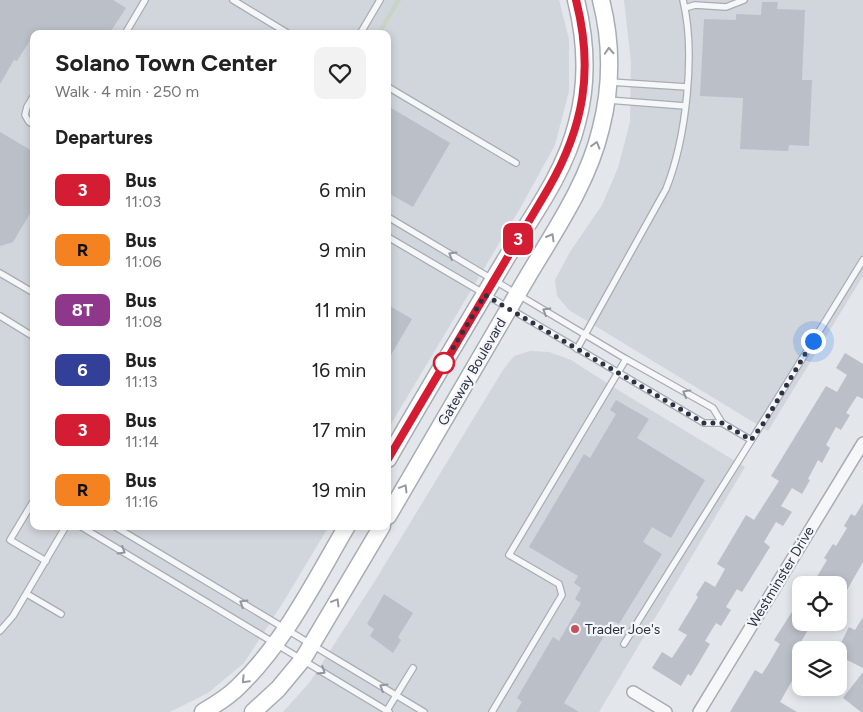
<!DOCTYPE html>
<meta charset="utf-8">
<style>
:root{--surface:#fff;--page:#f2f2f2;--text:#222;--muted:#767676}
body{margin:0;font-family:Figtree,sans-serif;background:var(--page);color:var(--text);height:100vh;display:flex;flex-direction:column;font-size:19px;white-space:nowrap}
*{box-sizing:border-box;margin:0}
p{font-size:16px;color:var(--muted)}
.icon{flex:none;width:28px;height:28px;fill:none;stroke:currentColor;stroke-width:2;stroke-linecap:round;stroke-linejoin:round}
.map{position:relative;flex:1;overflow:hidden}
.side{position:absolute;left:30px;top:30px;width:361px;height:500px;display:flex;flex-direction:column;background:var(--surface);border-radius:10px;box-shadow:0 2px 8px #0003}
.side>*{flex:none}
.badge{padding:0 10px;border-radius:8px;font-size:18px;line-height:32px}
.fabs{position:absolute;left:792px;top:576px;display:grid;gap:10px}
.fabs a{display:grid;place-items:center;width:55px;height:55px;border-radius:10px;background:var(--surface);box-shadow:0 2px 8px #0003;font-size:25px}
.you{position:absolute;width:25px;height:25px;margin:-12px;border:4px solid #fff;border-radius:50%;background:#1a73e8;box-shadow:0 0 0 8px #1a73e833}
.map>.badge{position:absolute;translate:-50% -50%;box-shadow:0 0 0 2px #fff}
h2{padding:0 25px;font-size:19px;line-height:45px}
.round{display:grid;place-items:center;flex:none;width:52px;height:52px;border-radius:10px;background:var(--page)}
.headline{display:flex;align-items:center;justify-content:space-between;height:85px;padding:0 25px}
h1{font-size:24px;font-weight:700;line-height:38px}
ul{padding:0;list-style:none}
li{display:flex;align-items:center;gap:15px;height:60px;padding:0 25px}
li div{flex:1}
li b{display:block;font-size:19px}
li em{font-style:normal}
li .badge{min-width:55px;font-weight:700;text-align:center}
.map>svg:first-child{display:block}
.built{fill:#d1d5dc}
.green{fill:#c8d4c5}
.building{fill:#bbbfc7}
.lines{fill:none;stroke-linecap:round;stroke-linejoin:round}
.lane-casing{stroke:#a8adb5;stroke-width:8}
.street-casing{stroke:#a8adb5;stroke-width:14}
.secondary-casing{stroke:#a8adb5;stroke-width:19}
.lane{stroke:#f6f7f9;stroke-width:5.5}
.street{stroke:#f6f7f9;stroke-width:11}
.secondary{stroke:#fff;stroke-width:16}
.oneway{stroke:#9699a0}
.oneway2{stroke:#91959e}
.line-casing{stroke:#fff;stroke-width:11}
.line{stroke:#d41c33;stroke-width:8}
.walk{stroke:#2c3342;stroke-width:5;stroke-dasharray:0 9}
.stop-dot{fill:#fff;stroke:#d41c33;stroke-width:2.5}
.poi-dot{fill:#c94f5d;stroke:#f3f5f8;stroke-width:2}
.labels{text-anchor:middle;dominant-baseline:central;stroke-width:4.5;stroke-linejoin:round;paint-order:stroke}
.street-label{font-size:14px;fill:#2c3342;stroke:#f3f5f8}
.poi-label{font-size:14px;fill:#2c3342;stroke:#f3f5f8;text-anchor:start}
</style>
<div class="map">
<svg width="863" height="712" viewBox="0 0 863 712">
<rect width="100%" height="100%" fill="#e3e6eb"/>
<g class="built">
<path d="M0,0H559L569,39V91L555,145L522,205L388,429V34H34V526H329L284,601L244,663L208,693L170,712H0Z"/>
<path d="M624,0H863V276L768,431L569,310L557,296L555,280L570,252L602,205L618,168L630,122L631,62Z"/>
<path d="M530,351L549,352L571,360L618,390L745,467L599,712H283L310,682L373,584L503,370L514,356Z"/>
</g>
<path class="green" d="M396,0H401L381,34H376Z"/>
<g class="building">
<path d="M0,0H113L126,8L109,34H34L17,61L14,60L0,84Z"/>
<path d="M762,2H778L777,9L805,10L802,80H812L809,146L789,145L788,151L740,149L743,98L700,96L704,19L736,20V14L761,15Z"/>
<path d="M388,106L450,143L413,207L388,193Z"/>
<path d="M0,132L34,152V207L13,242L0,246Z"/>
<path d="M388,305L412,319L388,360Z"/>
<path d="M845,353L863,364V399L857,396L846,413L850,415L841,430L836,427L826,445L830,448L822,463L818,460L808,479L810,480L802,494L792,488L781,506L792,512L783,526L776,522L764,542L770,547L742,592L737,589L726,607L731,610L721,626L716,623L705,641L710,644L691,676L688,674L681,686L652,668L662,652L672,658L687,635L678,630L698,597L696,595L705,581L715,587L725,569L717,564L746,515L754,520L779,481L771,476L826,386L837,392L847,375L836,368Z"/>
<path d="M616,400L649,419L637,438L705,480L671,538L652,527L643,542L662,554L619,624L613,621L564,703L579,712H516L522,702L517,698L553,637L559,641L581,603L575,599L581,588L574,583L578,576L529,547L584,454L590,458L616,414L610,410Z"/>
<path d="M863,503V562L839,604V585H812L827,560L824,558L833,544L836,546L847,528L844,526L851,514L855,516Z"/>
<path d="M384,594L413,613L398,637L401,640L393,653L370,636L374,629L367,624Z"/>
<path d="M795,607L801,611V622H813L797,648L801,651V665L780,702L797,712H730L755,670L762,674L769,663L780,644L774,640Z"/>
<path d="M863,617V668L839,656V647L849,627L855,630Z"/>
<path d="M863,672V712H861L843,698Z"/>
</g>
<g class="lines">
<defs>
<g id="lane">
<path d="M233,0L289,34"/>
<path d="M685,8L695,5L726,7L744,0"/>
<path d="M125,34L145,0"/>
<path d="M360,34L380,0"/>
<path d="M610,82L687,87"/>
<path d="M388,87L516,163"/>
<path d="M34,95L27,107L25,115L29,122L34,125"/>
<path d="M608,100L685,106"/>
<path d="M388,217L626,359L713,408L722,423L751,440"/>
<path d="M388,237L704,423H722"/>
<path d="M0,273L34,293"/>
<path d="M0,316L34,337"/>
<path d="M577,349L666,189C686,139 696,53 683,0"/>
<path d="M34,500L10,540L46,561"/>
<path d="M80,526L389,712"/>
<path d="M114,526L424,712"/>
<path d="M27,594L61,614"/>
<path d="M0,631L13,616L66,526"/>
<path d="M624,644C704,515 785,388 863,260"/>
<path d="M386,712L413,668"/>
<path d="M492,712L562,595L559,584L509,555L626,359"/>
</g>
<g id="street">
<path d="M633,692L666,712"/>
<path d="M699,712L863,443"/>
</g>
<g id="secondary">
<path d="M388,459C427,391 467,324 507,257C533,215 565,172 577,123C588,83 586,40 576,0"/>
<path d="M388,516C431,442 475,368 518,293C548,240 587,188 601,128C612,85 612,43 601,0"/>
<path d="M203,712C215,705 228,697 238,687C285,642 314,582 347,526"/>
<path d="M253,712L278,689L303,659L382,526"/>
</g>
</defs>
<use href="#lane" class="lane-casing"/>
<use href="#street" class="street-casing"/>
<use href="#secondary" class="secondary-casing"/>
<use href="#lane" class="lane"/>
<use href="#street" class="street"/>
<use href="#secondary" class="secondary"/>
</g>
<defs><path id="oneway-chevron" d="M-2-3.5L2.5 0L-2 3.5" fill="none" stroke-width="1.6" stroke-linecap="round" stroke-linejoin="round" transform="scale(1.25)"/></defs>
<g class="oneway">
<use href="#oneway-chevron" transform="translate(609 51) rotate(-93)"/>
<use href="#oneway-chevron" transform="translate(596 145) rotate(-73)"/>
<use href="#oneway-chevron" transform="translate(551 237) rotate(-60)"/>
<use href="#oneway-chevron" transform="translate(404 488) rotate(-59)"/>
<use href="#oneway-chevron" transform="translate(336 602) rotate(-59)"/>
<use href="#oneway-chevron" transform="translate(245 680) rotate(134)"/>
</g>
<g class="oneway2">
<use href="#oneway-chevron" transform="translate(452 255) rotate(-149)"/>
<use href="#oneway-chevron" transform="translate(546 311) rotate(-149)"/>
<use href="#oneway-chevron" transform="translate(686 393) rotate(-151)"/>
<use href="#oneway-chevron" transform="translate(122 551) rotate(31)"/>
<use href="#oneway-chevron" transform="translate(243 603) rotate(-149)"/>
<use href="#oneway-chevron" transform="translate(322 671) rotate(32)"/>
<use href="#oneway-chevron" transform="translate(383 687) rotate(-149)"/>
</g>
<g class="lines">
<defs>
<path id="line" d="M388,459L548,189C584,127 594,70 576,0"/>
</defs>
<use href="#line" class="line-casing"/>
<use href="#line" class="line"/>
<path class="walk" d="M444,363L485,295L704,423H722L751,440L765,421L813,341"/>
</g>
<circle class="stop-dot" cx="444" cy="363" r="10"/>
<circle class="poi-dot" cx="575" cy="629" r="5"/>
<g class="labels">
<g class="street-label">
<text transform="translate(472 372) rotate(-60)">Gateway Boulevard</text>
<text transform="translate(781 577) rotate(-59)">Westminster Drive</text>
</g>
<g class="poi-label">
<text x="585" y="629">Trader Joe's</text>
</g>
</g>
</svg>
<div class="fabs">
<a><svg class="icon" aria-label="locate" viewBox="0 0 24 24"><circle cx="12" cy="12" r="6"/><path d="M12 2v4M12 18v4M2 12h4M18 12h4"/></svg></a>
<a><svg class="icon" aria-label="layers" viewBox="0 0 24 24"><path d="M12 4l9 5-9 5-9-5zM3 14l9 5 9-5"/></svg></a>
</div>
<div class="you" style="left:813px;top:341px"></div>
<b class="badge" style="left:518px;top:239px;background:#d41c33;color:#fff">3</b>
<section class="side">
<div class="headline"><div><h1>Solano Town Center</h1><p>Walk · 4 min · 250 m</p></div><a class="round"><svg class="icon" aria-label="heart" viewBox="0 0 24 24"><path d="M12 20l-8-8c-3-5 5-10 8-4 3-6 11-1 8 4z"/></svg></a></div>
<h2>Departures</h2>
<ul>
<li><span class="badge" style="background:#d41c33;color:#fff">3</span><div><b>Bus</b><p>11:03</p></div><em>6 min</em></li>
<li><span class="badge" style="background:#f58220;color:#111">R</span><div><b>Bus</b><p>11:06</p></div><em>9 min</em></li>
<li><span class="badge" style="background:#8f388b;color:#fff">8T</span><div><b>Bus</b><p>11:08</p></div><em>11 min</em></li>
<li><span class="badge" style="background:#324099;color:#fff">6</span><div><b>Bus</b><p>11:13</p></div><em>16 min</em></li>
<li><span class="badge" style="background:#d41c33;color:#fff">3</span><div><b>Bus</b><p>11:14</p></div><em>17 min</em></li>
<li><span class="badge" style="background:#f58220;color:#111">R</span><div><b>Bus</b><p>11:16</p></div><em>19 min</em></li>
</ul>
</section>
</div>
